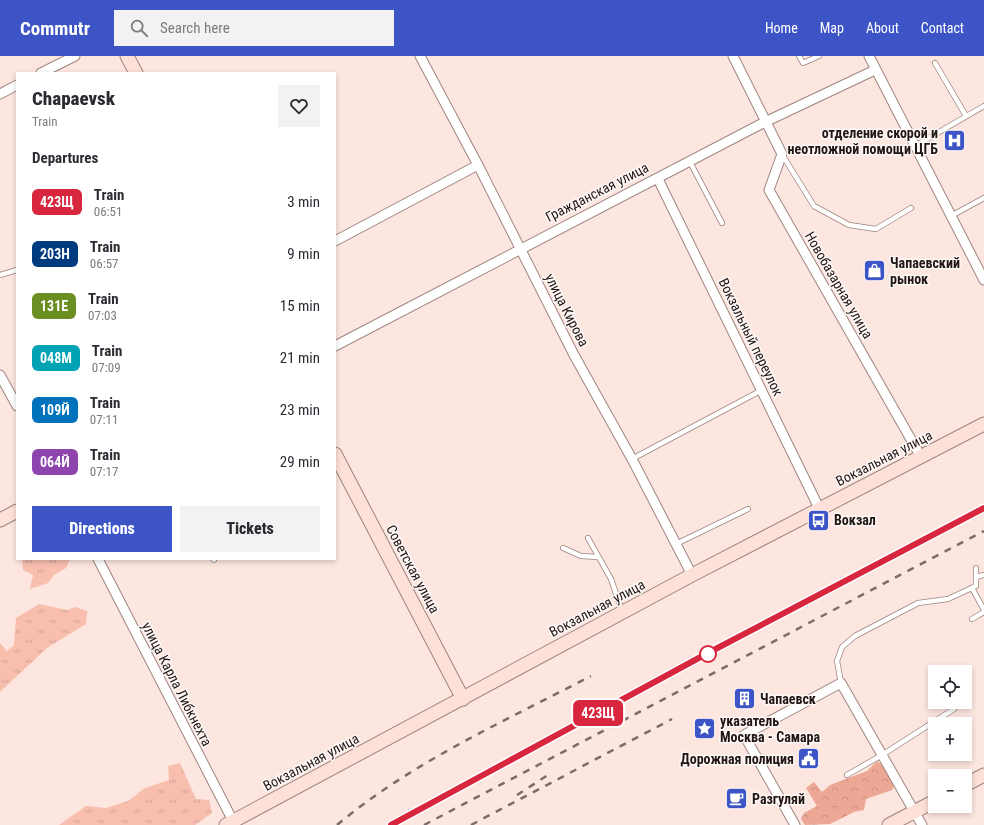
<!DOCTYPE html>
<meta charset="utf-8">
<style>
:root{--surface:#fff;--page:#f2f2f3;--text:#2b2b33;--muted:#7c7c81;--accent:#3c54c6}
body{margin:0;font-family:"Roboto Condensed",sans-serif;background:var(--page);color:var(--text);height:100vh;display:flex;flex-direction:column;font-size:15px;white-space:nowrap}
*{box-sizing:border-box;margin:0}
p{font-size:13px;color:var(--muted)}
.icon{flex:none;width:22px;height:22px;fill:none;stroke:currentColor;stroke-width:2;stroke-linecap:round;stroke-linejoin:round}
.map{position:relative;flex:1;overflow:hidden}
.drawer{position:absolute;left:16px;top:16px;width:320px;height:488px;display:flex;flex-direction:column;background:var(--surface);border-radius:0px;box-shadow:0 2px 6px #0003}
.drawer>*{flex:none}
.badge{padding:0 8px;border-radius:6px;font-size:14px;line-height:26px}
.controls{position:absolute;left:928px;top:609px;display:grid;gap:8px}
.controls a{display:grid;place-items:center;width:44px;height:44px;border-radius:0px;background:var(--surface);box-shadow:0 2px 6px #0003;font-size:20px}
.map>.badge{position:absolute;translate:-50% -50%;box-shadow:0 0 0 2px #fff}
h2{padding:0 16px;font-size:15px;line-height:36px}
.round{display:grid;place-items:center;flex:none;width:42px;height:42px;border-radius:0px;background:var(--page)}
.summary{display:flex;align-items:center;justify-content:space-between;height:68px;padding:0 16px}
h1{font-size:19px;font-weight:800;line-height:30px}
.cta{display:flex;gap:8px;margin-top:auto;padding:8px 16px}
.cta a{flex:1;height:46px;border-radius:0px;background:var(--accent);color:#fff;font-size:16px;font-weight:800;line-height:46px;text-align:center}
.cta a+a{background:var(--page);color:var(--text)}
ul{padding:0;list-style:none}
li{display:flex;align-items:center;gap:12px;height:52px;padding:0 16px}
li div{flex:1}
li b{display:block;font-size:15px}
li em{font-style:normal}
li .badge{min-width:44px;font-weight:700;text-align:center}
header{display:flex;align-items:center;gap:24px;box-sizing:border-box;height:56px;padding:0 20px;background:var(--accent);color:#fff}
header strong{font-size:19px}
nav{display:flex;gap:22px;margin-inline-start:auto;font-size:14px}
.search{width:280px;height:36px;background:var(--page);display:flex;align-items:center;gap:10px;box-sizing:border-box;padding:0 14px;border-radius:0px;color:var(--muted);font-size:15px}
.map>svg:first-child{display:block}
.grass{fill:url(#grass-tufts)}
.forest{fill:url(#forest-crowns)}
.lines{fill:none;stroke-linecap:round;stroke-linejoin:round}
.lane-casing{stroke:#9e857e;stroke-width:6}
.street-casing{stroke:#9e857e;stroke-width:11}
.secondary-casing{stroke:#9e857e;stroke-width:15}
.lane{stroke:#fff;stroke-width:4.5}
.street{stroke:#fff;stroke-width:9}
.secondary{stroke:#fde0d7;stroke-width:13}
.rail{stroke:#7c6c69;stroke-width:2.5;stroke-dasharray:7 7;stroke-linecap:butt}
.line-casing{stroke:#fff;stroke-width:9}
.line{stroke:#d7263d;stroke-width:6}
.stop-dot{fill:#fff;stroke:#d7263d;stroke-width:2}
.labels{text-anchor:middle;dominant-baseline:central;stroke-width:3;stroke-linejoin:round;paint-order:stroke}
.poi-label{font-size:14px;font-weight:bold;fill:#201614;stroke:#fdf8f6;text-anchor:start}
.street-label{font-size:14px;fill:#201614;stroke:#fdf8f6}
</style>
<header>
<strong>Commutr</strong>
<div class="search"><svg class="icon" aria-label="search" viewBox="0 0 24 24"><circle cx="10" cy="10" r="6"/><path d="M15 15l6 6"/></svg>Search here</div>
<nav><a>Home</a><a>Map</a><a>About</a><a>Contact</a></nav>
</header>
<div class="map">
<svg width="984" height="769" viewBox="0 0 984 769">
<defs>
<pattern id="grass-tufts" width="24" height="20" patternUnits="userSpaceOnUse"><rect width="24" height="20" fill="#f8bfaf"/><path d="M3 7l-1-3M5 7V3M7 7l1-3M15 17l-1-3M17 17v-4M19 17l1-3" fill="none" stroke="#d4a396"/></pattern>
<pattern id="forest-crowns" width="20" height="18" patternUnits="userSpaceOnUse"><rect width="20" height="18" fill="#eca894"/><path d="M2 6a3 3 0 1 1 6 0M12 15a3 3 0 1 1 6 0" fill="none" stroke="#ca907f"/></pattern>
</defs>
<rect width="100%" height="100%" fill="#fde6e0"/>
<g class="grass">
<path d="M22,503H70L66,512L54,519L48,527L30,533L33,519L23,514Z"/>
<path d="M39,548L67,554L75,551L87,555L86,568L47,592L0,636V587L7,595L14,589L16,562Z"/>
<path d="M180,707L196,743L209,744L212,757L195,769H59L86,750L106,752L128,745L145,732L169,724L168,710Z"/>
</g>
<path class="forest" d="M877,705L886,712L895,728L892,734L866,743L864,754L854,756L830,768L805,769L801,763L804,757L817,750L806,732L814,726L822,736L830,729L867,715Z"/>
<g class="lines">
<defs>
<g id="lane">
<path d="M799,0L803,7L819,0"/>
<path d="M935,7L966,60"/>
<path d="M915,90L984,50"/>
<path d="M783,100L814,150L849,169L876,173L911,152"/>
<path d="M690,106L722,167"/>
<path d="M951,160L984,142"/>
<path d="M0,219L17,214"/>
<path d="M632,403L762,334"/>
<path d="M588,482L611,523L622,555"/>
<path d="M676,488L748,453"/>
<path d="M563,492L581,500L598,501"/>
<path d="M213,503L214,504"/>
<path d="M976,521L984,519"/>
<path d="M972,532L984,554"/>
<path d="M972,563L984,556"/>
<path d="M841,627L837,605L842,591L855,580L918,547L948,543L976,530V512"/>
<path d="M847,719L882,699L954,653"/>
</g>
<g id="street">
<path d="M420,0L478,109L574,299L632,403L692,519"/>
<path d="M733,0L782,98L769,134L921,401"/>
<path d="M869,0L984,224"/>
<path d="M41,17L75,0"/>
<path d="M0,38L17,29"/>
<path d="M658,123L819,452"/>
<path d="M335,185L478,109"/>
<path d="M335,290L765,66L875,14"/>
<path d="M0,319L17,350"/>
<path d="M98,503L233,765"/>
<path d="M795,769L744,679L841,627L922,769"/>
</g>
<g id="secondary">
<path d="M127,0L136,17"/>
<path d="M335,398L463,643"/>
<path d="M0,464L17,455"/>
<path d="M965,729L984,719"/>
<path d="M226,769L692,519L984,368"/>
<path d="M889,769L935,745"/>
</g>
</defs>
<use href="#lane" class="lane-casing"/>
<use href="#street" class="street-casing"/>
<use href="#secondary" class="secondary-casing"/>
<use href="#lane" class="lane"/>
<use href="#street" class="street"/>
<use href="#secondary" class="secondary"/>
<g class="rail">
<path d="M517,739L551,717"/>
<path d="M337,769C412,706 505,665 591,620"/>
<path d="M391,769L708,597L984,452"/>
<path d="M424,769L984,475"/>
<path d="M471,769L672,663"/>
</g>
</g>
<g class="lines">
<defs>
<path id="line" d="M391,769L708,597L984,452"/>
</defs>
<use href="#line" class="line-casing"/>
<use href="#line" class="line"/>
</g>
<defs>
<symbol id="hospital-square" viewBox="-11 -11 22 22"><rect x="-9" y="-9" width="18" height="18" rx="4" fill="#3c54c6" stroke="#fdf8f6"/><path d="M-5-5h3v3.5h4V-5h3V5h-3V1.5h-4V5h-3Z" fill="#fff"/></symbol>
<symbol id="shop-square" viewBox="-11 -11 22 22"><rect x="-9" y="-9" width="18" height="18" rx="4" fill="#3c54c6" stroke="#fdf8f6"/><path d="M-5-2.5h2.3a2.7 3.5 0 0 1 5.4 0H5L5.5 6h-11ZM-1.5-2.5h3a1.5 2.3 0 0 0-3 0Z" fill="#fff"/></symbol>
<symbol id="bus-square" viewBox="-11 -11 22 22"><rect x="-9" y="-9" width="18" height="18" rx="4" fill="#3c54c6" stroke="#fdf8f6"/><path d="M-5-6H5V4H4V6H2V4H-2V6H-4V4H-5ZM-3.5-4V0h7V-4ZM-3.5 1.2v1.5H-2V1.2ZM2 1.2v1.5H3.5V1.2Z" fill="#fff"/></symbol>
<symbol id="building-square" viewBox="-11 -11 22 22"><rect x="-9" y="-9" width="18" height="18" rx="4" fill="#3c54c6" stroke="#fdf8f6"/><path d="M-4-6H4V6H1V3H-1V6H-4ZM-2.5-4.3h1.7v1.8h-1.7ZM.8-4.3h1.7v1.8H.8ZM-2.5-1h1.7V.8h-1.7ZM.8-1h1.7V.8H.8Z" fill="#fff"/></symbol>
<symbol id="sight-square" viewBox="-11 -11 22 22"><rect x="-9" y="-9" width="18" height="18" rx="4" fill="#3c54c6" stroke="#fdf8f6"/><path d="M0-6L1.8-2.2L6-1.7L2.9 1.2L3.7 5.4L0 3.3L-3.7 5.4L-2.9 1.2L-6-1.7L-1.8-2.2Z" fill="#fff"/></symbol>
<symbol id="civic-square" viewBox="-11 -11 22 22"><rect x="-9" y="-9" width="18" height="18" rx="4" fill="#3c54c6" stroke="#fdf8f6"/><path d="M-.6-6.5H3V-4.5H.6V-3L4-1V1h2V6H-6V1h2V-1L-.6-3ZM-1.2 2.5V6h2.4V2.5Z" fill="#fff"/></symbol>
<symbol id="cafe-square" viewBox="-11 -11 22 22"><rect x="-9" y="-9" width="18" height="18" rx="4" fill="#3c54c6" stroke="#fdf8f6"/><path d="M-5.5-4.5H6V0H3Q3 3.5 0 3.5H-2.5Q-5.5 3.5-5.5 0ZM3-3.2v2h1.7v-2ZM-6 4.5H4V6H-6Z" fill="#fff"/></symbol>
</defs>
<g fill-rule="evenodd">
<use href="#hospital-square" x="942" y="72" width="25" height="25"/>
<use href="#shop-square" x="862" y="202" width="25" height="25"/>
<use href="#bus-square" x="806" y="452" width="25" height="25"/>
<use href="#building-square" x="732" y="630" width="25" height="25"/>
<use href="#sight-square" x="692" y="660" width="25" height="25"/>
<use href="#civic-square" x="796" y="690" width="25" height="25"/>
<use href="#cafe-square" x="724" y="730" width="25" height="25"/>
</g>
<circle class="stop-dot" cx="708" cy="598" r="8"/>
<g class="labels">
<g class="poi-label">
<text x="938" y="77" text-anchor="end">отделение скорой и<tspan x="938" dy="16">неотложной помощи ЦГБ</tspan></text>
<text x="890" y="207">Чапаевский<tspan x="890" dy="16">рынок</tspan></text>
<text x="834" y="464">Вокзал</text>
<text x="760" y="643">Чапаевск</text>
<text x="720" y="665">указатель<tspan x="720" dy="16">Москва - Самара</tspan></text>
<text x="794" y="703" text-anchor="end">Дорожная полиция</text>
<text x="752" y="743">Разгуляй</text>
</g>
<g class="street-label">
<text transform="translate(597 136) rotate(-27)">Гражданская улица</text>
<text transform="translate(839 229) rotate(60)">Новобазарная улица</text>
<text transform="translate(567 254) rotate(63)">улица Кирова</text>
<text transform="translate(751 281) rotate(64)">Вокзальный переулок</text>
<text transform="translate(884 402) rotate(-27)">Вокзальная улица</text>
<text transform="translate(413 513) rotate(62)">Советская улица</text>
<text transform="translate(597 552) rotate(-28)">Вокзальная улица</text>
<text transform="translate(177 628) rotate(63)">улица Карла Либкнехта</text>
<text transform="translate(311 706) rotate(-28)">Вокзальная улица</text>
</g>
</g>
</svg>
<div class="controls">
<a><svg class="icon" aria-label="locate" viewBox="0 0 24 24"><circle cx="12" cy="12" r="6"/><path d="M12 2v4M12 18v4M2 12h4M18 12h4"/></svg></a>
<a>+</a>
<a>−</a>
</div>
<b class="badge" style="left:598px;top:657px;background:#d7263d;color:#fff">423Щ</b>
<section class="drawer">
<div class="summary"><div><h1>Chapaevsk</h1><p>Train</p></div><a class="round"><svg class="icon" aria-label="heart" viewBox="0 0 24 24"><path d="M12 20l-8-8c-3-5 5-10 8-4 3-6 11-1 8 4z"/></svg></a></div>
<h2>Departures</h2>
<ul>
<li><span class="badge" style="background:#d7263d;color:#fff">423Щ</span><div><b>Train</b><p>06:51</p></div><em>3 min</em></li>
<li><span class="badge" style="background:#003b80;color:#fff">203Н</span><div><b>Train</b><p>06:57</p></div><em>9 min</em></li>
<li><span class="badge" style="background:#6b8e23;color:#fff">131Е</span><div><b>Train</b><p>07:03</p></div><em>15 min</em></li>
<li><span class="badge" style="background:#00a3b4;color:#fff">048М</span><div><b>Train</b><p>07:09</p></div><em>21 min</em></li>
<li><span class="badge" style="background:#0072bc;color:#fff">109Й</span><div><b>Train</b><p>07:11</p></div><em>23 min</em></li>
<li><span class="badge" style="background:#8e44ad;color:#fff">064Й</span><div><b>Train</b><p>07:17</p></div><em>29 min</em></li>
</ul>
<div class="cta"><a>Directions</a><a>Tickets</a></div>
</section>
</div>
